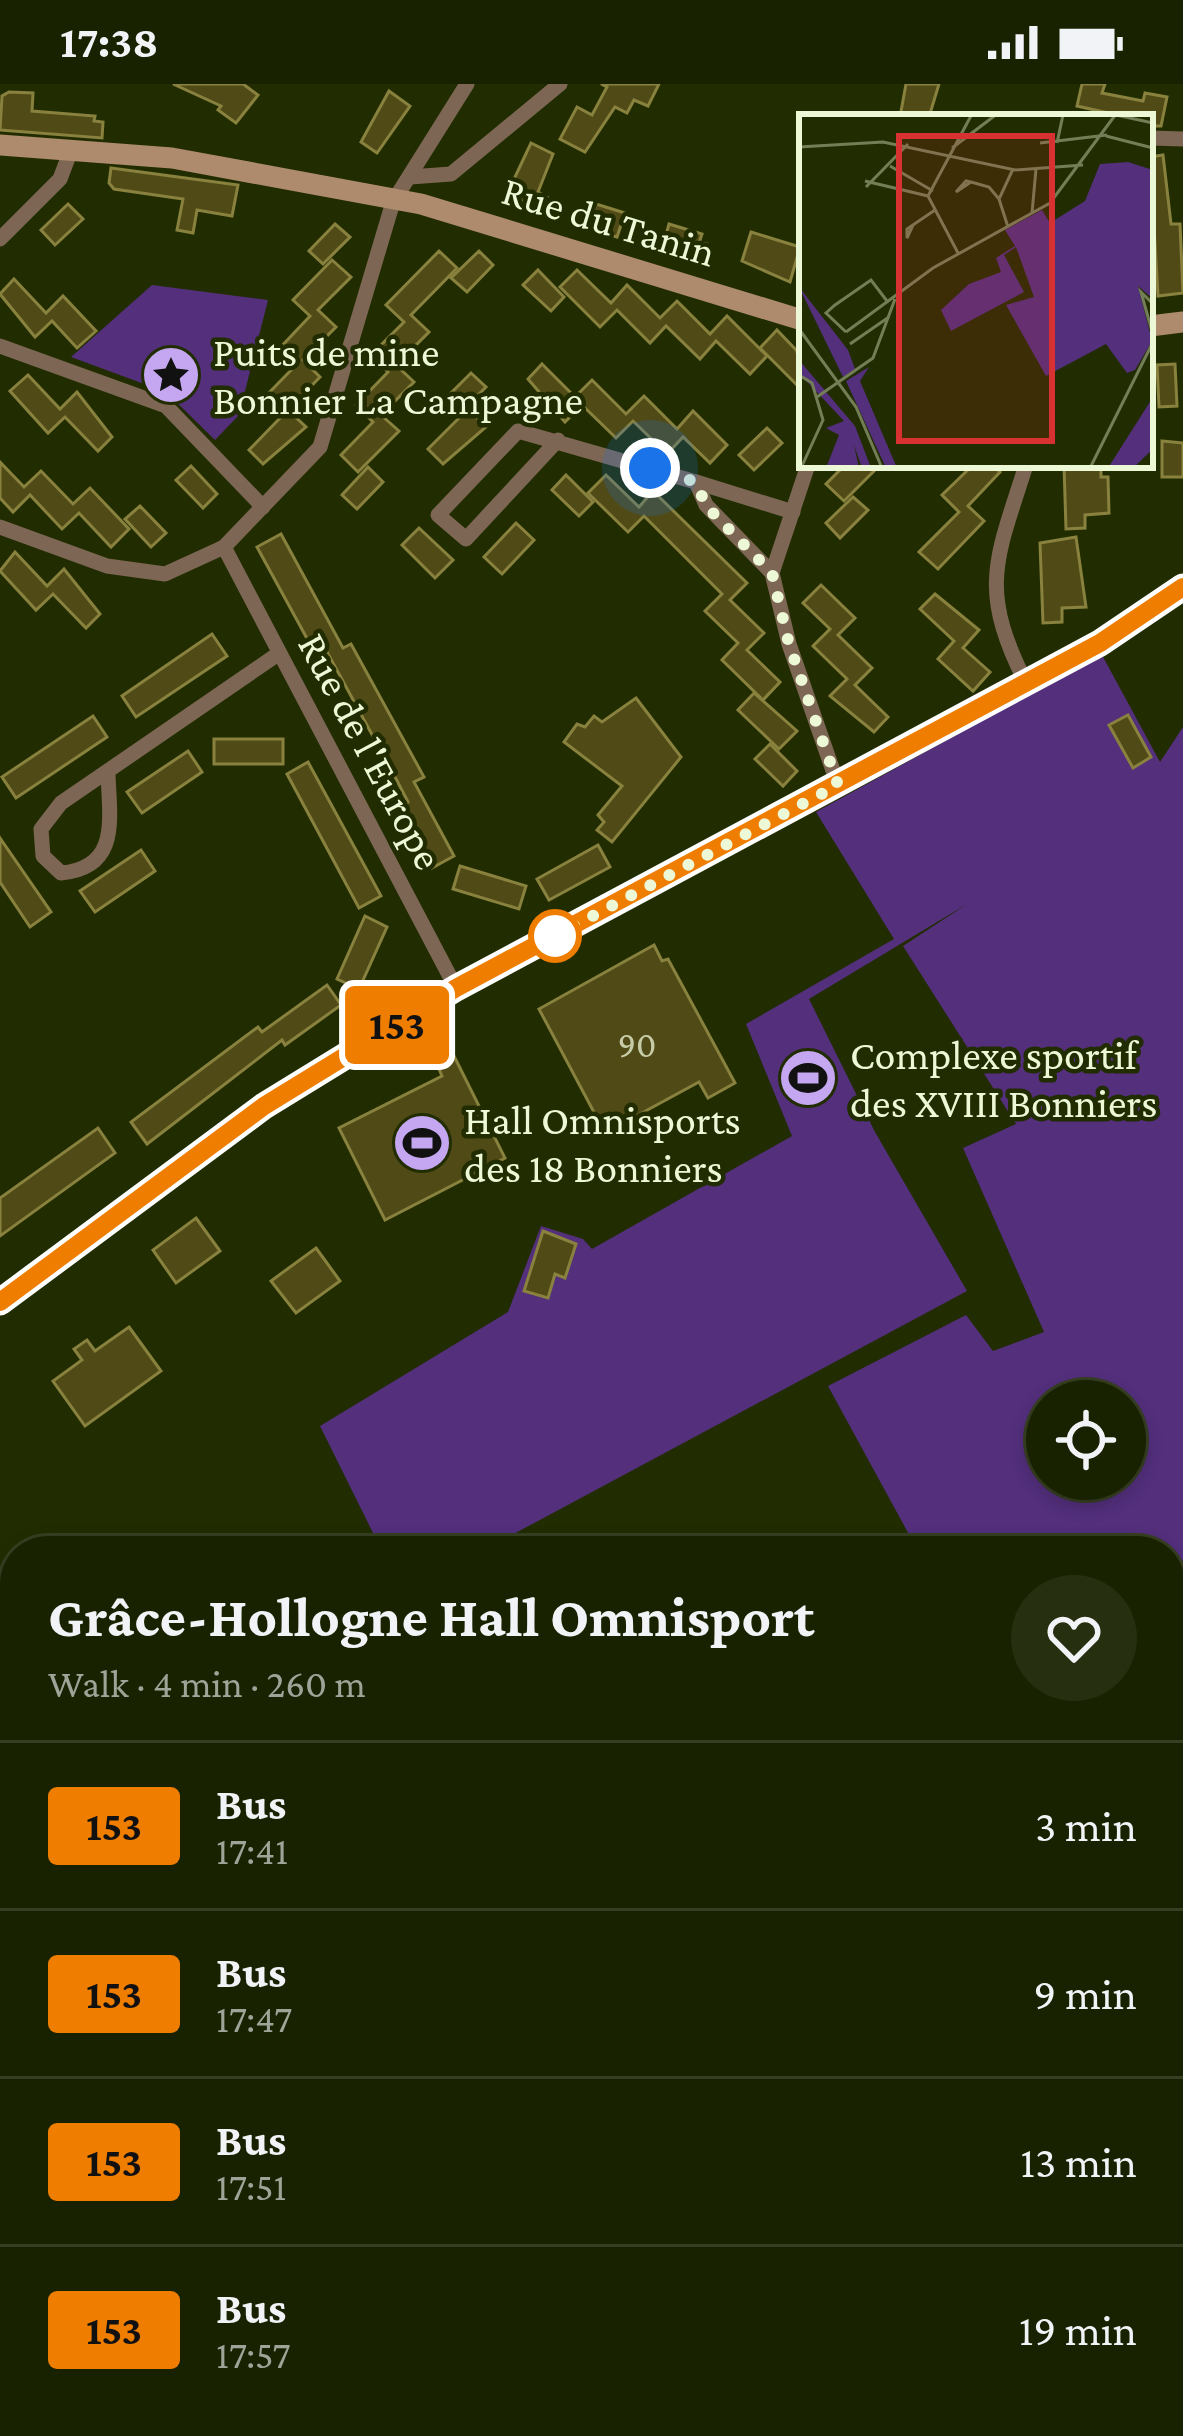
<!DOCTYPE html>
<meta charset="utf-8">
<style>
:root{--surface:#192200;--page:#262f0f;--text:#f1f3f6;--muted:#9fa499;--line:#373f22}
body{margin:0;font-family:"Crimson Pro",serif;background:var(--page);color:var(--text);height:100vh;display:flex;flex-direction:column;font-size:45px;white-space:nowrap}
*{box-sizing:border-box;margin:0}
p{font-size:39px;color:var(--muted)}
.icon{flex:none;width:66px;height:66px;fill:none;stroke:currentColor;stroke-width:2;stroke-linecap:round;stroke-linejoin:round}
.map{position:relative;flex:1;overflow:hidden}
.sheet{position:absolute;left:0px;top:1452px;width:1185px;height:900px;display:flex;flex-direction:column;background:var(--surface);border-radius:48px 48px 0 0;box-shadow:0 6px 18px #0003,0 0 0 3px var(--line)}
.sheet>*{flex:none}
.badge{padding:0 24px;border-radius:9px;font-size:42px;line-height:78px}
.controls{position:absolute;left:1026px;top:1296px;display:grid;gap:24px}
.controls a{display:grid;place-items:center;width:120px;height:120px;border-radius:50%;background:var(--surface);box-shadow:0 6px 18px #0003,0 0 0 3px var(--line);font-size:60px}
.you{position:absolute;width:60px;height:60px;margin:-30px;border:9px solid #fff;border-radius:50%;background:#1a73e8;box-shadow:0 0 0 18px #1a73e833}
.map>.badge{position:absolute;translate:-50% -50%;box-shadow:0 0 0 6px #fff}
.round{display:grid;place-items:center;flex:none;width:126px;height:126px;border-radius:63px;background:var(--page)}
.overview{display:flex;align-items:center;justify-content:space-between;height:204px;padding:0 48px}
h1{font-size:57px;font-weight:700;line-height:90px}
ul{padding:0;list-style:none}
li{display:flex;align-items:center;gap:36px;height:168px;padding:0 48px;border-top:3px solid var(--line)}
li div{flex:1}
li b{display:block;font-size:45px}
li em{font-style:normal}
li .badge{min-width:132px;font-weight:700;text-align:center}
.status{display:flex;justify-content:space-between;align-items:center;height:84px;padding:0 60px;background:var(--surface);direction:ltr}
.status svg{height:33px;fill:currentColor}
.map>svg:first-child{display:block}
.green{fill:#532f7c;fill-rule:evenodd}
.building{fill:#504a16;stroke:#89813e;stroke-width:3}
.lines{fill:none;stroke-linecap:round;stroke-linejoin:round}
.street{stroke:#7d6754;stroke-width:15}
.secondary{stroke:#ae8b6c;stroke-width:21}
.line-casing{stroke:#fff;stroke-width:27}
.line{stroke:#ef7d00;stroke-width:18}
.walk{stroke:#edf8d7;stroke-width:12;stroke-dasharray:0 21.6}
.stop-dot{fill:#fff;stroke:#ef7d00;stroke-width:6}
.labels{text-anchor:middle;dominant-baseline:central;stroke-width:9;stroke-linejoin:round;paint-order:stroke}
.number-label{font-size:36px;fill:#c6cca7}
.street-label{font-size:42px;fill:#edf8d7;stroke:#212d00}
.poi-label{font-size:42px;fill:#edf8d7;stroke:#212d00;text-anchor:start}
.inset-road{fill:none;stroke:#737e56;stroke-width:3}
.view{fill:#d73231;fill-opacity:0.15;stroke:#d73231;stroke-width:6}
.inset-edge{fill:none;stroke:#edf8d7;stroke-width:6}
</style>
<div class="status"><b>17:38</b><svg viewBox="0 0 49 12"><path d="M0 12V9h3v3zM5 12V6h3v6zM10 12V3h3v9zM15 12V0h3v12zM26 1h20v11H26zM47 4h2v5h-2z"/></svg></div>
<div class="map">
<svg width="1183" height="2352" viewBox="0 0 1183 2352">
<rect width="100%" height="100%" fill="#212d00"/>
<g class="green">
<path d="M152,201L268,216L239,331L215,356L166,308L71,273Z"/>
<path d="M1102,571L1160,678L1183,643V1827L1170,1834V1467H918L828,1302L966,1231L993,1267L1044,1248L963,1064L1016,1040L903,862L967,820L809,915L875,1048L967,1207L482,1467H382L320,1342L508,1228L541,1142L583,1155L592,1165L792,1052L746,940L894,855L816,728ZM1047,1317H1125V1395H1047Z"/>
</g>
<g class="building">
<path d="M173,0H243L258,11L236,39L218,26L221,22Z"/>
<path d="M601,0H659L648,22L634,16L627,29L615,23L585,68L560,55L577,23L592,31L607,3Z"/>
<path d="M906,0H939L929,33H900Z"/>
<path d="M1082,0H1105L1102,9L1143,17L1145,9L1167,13L1161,42H1150V33H1107L1108,29L1077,22Z"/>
<path d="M389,7L410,22L377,69L361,58Z"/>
<path d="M9,8L33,9L32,27L95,32L94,37L103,38L102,54L0,46L2,12Z"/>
<path d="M531,59L553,70L538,108L547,113L540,126L507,110Z"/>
<path d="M1163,71L1171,140H1180L1183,209L1158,212L1150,73Z"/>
<path d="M111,84L238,101L232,132L197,126L193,149L177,146L183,115L114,105L109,99Z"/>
<path d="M68,120L83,135L55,161L41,146Z"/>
<path d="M596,120L625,129L617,153L589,144Z"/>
<path d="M335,140L350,153L323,180L309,167Z"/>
<path d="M669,140L702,150L699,159L707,160L703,177L662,166Z"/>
<path d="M751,148L800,163L790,198L742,177Z"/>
<path d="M439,167L457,184L411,231L429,248L396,281L414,298L381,331L399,347L358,388L341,371L373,338L356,321L388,288L371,271L404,238L386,221Z"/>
<path d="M479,167L493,181L467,208L451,194Z"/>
<path d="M332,176L351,193L318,226L336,243L303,276L320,293L288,326L306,343L263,380L249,366L281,333L262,316L295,282L278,266L310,232L293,216Z"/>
<path d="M538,186L564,213L551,227L523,201Z"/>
<path d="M577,186L611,219L627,201L660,234L677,217L710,250L727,232L767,272L750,290L716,257L700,275L666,242L650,259L617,226L600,243L560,203Z"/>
<path d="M14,195L46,229L63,212L96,247L77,264L52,237L35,253L0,210Z"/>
<path d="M777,246L797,267L802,306L760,264Z"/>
<path d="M542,280L575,313L592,296L626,330L644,312L677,345L693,327L727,361L710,379L683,353L667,370L633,337L616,354L582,321L565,338L528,295Z"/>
<path d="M1175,280L1177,322L1159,323L1157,281Z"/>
<path d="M471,289L486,303L459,330L444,316Z"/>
<path d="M28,291L60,325L77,308L112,353L98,367L65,333L48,349L10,307Z"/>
<path d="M468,325L486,343L443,380L428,365Z"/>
<path d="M767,344L782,359L754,386L739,371Z"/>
<path d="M1162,357L1183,359V393H1162Z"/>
<path d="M0,378L24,403L41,387L73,420L90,404L129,445L111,463L79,429L62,445L30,411L13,428L0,414Z"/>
<path d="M845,381H880L844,417L826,400Z"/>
<path d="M973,381H993L1000,388L968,422L984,437L938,485L919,468L959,428L942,411Z"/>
<path d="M1064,381H1101V393H1108L1109,429L1085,431V444L1066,445Z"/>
<path d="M191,382L217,410L203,424L176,396Z"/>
<path d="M368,383L383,398L357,425L342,411Z"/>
<path d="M566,391L593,418L579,432L552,406Z"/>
<path d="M606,391L639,423L653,407L747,499L730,516L764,549L747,566L780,598L763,616L722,576L738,559L705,527L722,510L644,432L628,448L588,409Z"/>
<path d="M853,413L868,426L840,454L826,439Z"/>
<path d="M140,422L166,449L151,463L125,435Z"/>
<path d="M516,439L534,456L502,490L484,473Z"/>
<path d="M419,444L453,476L435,494L402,461Z"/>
<path d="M281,450L343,564L351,560L424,693L414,698L454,772L432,784L399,723L408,718L394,691L320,555L310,560L257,463Z"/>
<path d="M1076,453L1086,523L1062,524V538L1043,539L1040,459Z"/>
<path d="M15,468L47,502L64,485L100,530L86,544L53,510L36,526L0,487Z"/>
<path d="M821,501L855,534L838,551L872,584L855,601L888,633L874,648L830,612L847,595L813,562L830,545L803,519Z"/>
<path d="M935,510L979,546L963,564L990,588L973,607L938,575L954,557L920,525Z"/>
<path d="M212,550L227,572L136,633L122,612Z"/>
<path d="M754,609L797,647L779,665L738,626Z"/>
<path d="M636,614L681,673L612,758L597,746L604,738L598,731L622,702L564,658L577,640L585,643L594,632L602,638Z"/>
<path d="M1128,631L1151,673L1133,684L1109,641Z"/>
<path d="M93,632L107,653L16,714L2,693Z"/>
<rect x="214" y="655" width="69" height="25"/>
<path d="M770,660L797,687L783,702L755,675Z"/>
<path d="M188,667L202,688L142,729L127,708Z"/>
<path d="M308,678L381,812L359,824L287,690Z"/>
<path d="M0,754L51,828L30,843L0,798Z"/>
<path d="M598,761L610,783L549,816L537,795Z"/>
<path d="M141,766L155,787L95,828L80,807Z"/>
<path d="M460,782L526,802L519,825L453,805Z"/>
<path d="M365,832L387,843L359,905L337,895Z"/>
<path d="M654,861L662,877L668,875L735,999L708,1014L699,998L605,1049L539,925Z"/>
<path d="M327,901L341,921L285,961L282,956L147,1060L131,1038L258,943L262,948Z"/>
<path d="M453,970L505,1074L385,1136L339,1044L442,992L436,978Z"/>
<path d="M98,1044L115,1069L0,1152V1114Z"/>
<path d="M196,1134L220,1167L176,1199L153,1166Z"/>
<path d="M543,1147L576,1160L565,1194L555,1190L548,1214L524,1207Z"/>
<path d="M316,1164L340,1197L296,1229L271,1197Z"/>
<path d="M129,1243L161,1287L85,1342L53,1297L82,1276L74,1265L87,1256L95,1267Z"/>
</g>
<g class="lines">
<g class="street">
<path d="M1150,54L1183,55"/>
<path d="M410,93L451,90L560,0"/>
<path d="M0,155L60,95L71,66"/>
<path d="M0,262L166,322L263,423"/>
<path d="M558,356L466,455L438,431L518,347L696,398L706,421L772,489"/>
<path d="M808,381L772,489L789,560L838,701"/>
<path d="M1026,381C996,476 978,504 1026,599"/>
<path d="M696,398L793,428"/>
<path d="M0,443L107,482L165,490L224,463L320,363L393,118L467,0"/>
<path d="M224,463L456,904"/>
<path d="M108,691C110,737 119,784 61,789L43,772L41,745L61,719L278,570"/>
<path d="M0,1218L264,1022L456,904L1100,559L1183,503"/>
</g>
<g class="secondary">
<path d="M0,61L172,74L421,120L802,236"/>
<path d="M1150,242L1183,238"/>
</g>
</g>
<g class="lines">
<defs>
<path id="line" d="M0,1218L264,1022L456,904L1100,559L1183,503"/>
</defs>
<use href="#line" class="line-casing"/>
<use href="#line" class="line"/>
<path class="walk" d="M555,852L838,701L789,560L772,489L706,422L696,398L650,384"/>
</g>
<defs>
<symbol id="sight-disc" viewBox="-11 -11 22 22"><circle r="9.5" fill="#c5a7f1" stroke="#212d00"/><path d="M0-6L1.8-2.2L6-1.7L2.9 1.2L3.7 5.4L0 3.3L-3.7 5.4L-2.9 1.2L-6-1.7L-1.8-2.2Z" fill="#111"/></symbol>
<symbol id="stadium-disc" viewBox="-11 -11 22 22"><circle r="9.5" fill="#c5a7f1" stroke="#212d00"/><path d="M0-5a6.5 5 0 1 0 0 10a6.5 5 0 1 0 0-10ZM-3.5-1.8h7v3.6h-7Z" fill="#111"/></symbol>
</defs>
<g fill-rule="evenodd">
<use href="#sight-disc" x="138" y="258" width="66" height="66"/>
<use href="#stadium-disc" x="775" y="961" width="66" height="66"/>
<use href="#stadium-disc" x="389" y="1026" width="66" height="66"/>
</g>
<circle class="stop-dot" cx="555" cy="852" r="24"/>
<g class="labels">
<g class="number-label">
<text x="637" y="961">90</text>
</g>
<g class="street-label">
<text transform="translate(609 137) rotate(17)">Rue du Tanin</text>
<text transform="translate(371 667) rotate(62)">Rue de l'Europe</text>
</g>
<g class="poi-label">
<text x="213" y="267">Puits de mine<tspan x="213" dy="48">Bonnier La Campagne</tspan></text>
<text x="850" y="970">Complexe sportif<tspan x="850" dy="48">des XVIII Bonniers</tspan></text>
<text x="464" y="1035">Hall Omnisports<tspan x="464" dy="48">des 18 Bonniers</tspan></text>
</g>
</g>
<g transform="translate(799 30)">
<rect width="354" height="354" fill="#212d00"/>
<path d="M329,48L354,56V185L339,172L353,227L336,256L328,259L307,230L247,262L207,191L235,183L217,133L205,141L225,178L152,217L142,196L170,170L202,158L197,144L216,132L206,116L243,96L251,109L286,87L301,50ZM0,173L49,236L56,255L44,263ZM0,246L56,312L72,354H63L55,331L60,354H27L40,321L27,314L45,307L0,259ZM70,253L61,267L98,354H87L47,267ZM354,283V335L334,354H309Z" fill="#532f7c"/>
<path class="inset-road" d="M317,1L354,9M307,22L354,34M241,29L308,21M258,29L264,1L289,0M0,33L84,28L216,56L284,51M153,34L198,0M91,52L134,77M66,67L129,82L173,0M172,68L157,78L167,67L172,68L190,73L200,85M67,73L109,30M129,82L159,139M233,99L237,55M114,111L108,124V115L136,96M209,113L200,85L214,55M354,190L342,178L354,221M0,215L57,293L83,354M47,218L134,154L251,89L317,0M47,218L27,199L36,191L72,166L88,187M51,230L90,203M0,261L13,269L24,306L2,354M18,283L74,244L96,185M291,354L354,228"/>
<path class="view" d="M100,22H253V327H100Z"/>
<rect width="354" height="354" class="inset-edge"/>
</g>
</svg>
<div class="controls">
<a><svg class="icon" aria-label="locate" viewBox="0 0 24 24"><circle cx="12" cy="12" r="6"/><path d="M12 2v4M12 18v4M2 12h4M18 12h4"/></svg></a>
</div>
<div class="you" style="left:650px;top:384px"></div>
<b class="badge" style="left:397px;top:941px;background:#ef7d00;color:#111">153</b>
<section class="sheet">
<div class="overview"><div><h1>Grâce-Hollogne Hall Omnisport</h1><p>Walk · 4 min · 260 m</p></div><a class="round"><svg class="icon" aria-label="heart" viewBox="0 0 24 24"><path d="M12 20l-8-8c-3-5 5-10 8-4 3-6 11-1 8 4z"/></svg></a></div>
<ul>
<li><span class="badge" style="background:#ef7d00;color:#111">153</span><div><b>Bus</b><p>17:41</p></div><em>3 min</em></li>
<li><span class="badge" style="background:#ef7d00;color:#111">153</span><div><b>Bus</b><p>17:47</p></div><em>9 min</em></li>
<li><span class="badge" style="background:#ef7d00;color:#111">153</span><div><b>Bus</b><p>17:51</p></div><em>13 min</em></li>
<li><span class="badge" style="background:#ef7d00;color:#111">153</span><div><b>Bus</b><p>17:57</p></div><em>19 min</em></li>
</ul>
</section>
</div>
